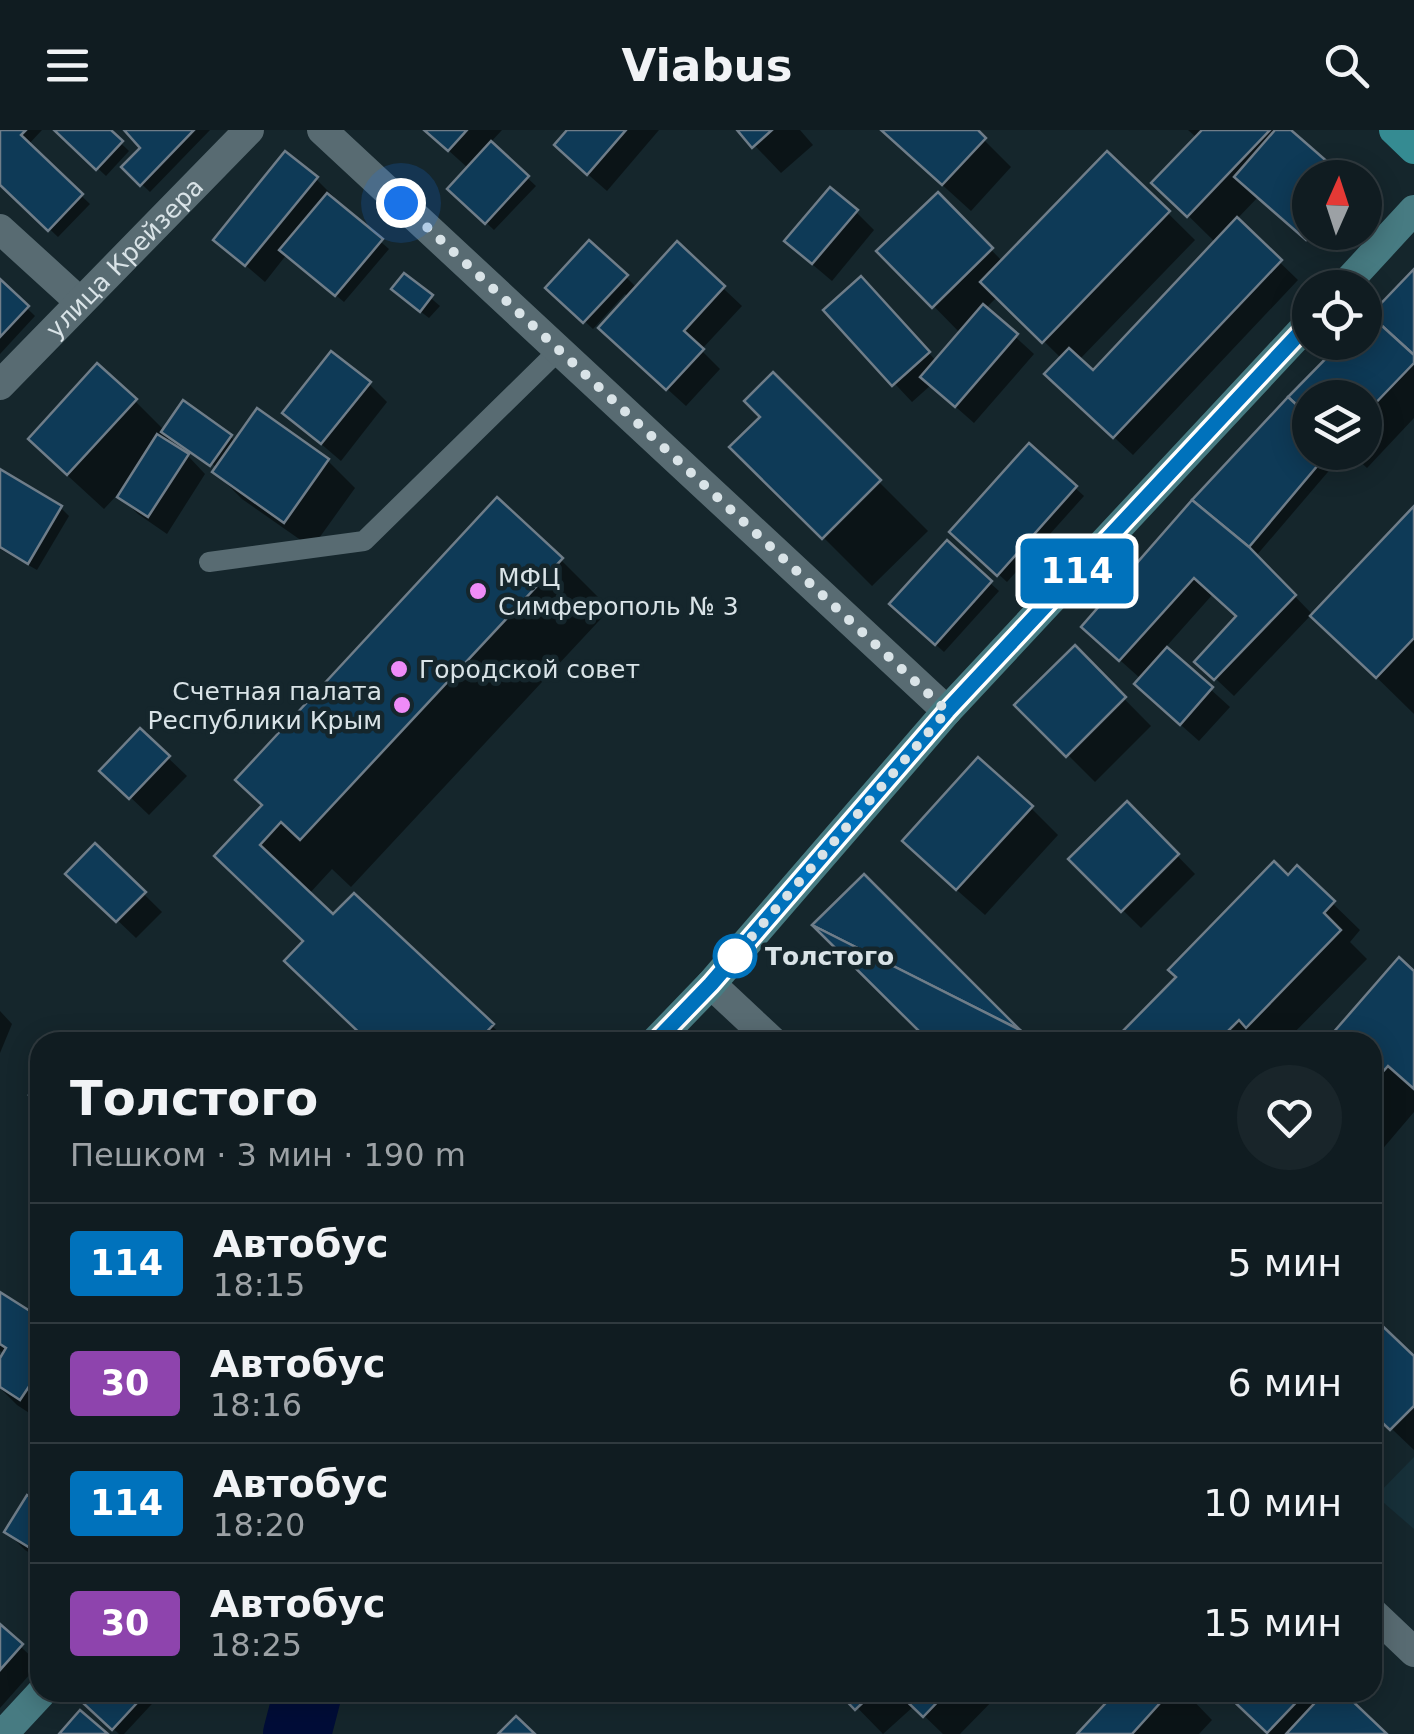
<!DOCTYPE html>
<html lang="ru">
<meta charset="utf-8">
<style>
:root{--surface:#101c21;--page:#19252a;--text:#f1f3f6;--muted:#9ca1a5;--line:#303a3f}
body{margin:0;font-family:"DejaVu Sans",sans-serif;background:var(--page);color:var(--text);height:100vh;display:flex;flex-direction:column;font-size:38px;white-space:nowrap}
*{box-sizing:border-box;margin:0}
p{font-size:32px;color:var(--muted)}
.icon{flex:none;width:55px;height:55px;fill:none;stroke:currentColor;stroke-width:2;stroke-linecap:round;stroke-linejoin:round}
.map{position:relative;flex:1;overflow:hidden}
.panel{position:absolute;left:30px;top:902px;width:1352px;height:670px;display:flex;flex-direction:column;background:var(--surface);border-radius:30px;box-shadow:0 5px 25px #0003,0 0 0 2px var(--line)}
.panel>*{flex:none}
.badge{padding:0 20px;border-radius:8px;font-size:35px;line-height:65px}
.needle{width:65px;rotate:3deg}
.fabs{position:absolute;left:1292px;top:30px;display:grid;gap:20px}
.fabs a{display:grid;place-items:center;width:90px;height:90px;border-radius:50%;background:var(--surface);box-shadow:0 5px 25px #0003,0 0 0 2px var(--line);font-size:50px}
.you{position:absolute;width:50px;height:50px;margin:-25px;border:8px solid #fff;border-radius:50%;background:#1a73e8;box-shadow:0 0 0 15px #1a73e833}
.map>.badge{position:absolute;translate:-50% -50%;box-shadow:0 0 0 5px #fff}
.round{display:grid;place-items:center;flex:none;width:105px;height:105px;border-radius:52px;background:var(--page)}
.headline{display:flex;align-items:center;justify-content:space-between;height:170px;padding:0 40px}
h1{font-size:48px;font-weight:600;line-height:75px}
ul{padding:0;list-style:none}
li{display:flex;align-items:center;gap:30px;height:120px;padding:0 40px;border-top:2px solid var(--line)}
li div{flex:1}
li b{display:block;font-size:38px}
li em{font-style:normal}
li .badge{min-width:110px;font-weight:700;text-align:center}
header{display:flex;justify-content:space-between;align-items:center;height:130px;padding:0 40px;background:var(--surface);font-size:45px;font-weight:600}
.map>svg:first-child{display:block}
.built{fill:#173039}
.shadow{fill:#0007}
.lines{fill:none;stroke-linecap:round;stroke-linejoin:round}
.river{stroke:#000d38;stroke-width:68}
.building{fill:#0e3a57;stroke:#6f7d89;stroke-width:2.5}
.lane{stroke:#586b72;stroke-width:20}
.street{stroke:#586b72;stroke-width:30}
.secondary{stroke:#477b82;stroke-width:30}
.primary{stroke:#358b92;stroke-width:30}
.line-casing{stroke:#fff;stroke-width:22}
.line{stroke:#0072bc;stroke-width:15}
.walk{stroke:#d9e3e7;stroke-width:10;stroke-dasharray:0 18}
.poi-dot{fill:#ef8bf7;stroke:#15262c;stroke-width:4}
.stop-dot{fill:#fff;stroke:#0072bc;stroke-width:5}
.labels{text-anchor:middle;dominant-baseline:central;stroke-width:9;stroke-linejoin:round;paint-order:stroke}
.street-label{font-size:25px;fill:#d9e3e7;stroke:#15262c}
.poi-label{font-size:25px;fill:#d9e3e7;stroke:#15262c;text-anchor:start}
.stop-label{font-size:25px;font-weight:bold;fill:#d9e3e7;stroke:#15262c;text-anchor:start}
</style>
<header><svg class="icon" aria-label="menu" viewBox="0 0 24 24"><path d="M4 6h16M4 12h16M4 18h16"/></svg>Viabus<svg class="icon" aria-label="search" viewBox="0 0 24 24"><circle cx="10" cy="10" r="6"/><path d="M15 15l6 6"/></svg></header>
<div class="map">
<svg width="1414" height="1604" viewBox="0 0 1414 1604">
<rect width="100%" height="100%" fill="#15262c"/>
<path class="built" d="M1414,1327V1399L1376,1366Z"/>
<g class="shadow">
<path d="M0,0H42L28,15L90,74L58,107L0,52Z"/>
<path d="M57,0H107L129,21L106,46Z"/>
<path d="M128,0H210L150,62L124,37L143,18Z"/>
<path d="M426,0H502L490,13L536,56L494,100L450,59L469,39Z"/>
<path d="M570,0H659L607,61L575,33Z"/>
<path d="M740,0H800L813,15L781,43Z"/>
<path d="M882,0H974L1011,37L971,81Z"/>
<path d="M1188,0H1293L1308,15L1310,102H1328L1316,116L1259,66L1236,90L1298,150L1133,325L1066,262L1062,229L998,166L985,179L1034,224L974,293L931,255L912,272L826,180L879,167L937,232L961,204L880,121L938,65L1003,132L1108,24L1195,110L1079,230L1093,243L1216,113L1155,53L1197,8Z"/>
<path d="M316,49L334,67L332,70L389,119L344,172L287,124L265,152L216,110Z"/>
<path d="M856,82L874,100L832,151L806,129Z"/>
<path d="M677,115L742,176L701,220L720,239L686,276L620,216L629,168L625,164L593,199L549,158L626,147L637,158Z"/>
<path d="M1414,143V288L1367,338L1350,322H1365V268H1310V322H1345L1256,426L1312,484L1234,566L1198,532L1238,487L1213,464L1165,518L1230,577L1199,611L1155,572L1141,549L1103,515L1194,371L1365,212V194Z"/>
<path d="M405,146L440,176L429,188L403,168Z"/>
<path d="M0,152L35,186L0,224Z"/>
<path d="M773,246L928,401L872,456L733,317L763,287Z"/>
<path d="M369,254L387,272L341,331L285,283Z"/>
<path d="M135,271L165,301L231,307L236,312L328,331L355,358L312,418L242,369L216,343L222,341L181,312V318L170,307L165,312L190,325L189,327L205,344L167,404L138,384L118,364L104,379L67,345Z"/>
<path d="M1029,316L1084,366L1007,452L952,402Z"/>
<path d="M0,342L61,378L69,386L37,440L0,419Z"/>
<path d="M1414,380V584L1314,486Z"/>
<path d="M947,414L999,461L944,522L901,483Z"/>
<path d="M561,430L610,479L351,757L332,739L309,764L333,788L354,766L509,912H370L336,880L305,812L217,726Z"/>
<path d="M1075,519L1151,596L1095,652L1018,575Z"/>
<path d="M140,601L187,646L149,685L103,641Z"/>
<path d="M1127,674L1195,744L1141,798L1071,729Z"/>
<path d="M1031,678L1058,705L985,785L932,738Z"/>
<path d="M95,716L162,782L136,808L69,744Z"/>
<path d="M1297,739L1360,800L1350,812L1367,829L1285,912H1116L1179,847Z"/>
<path d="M864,747L1029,912H934L816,795Z"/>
<path d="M1399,831L1414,844V982L1374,1029L1372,912H1329Z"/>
<path d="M0,881L12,894L0,923Z"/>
<path d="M0,1165L31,1185L40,1170V1290L17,1275L0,1258V1232L5,1224L0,1221Z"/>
<path d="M1414,1230V1320L1372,1280Z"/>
<path d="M40,1376V1429L25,1420L7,1402Z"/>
<path d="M0,1497L39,1534L0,1578Z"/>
<path d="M98,1562H163L124,1604H119L87,1574Z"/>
<path d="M474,1562H497L487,1574Z"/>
<path d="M842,1562H1001L960,1604H943L914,1576L883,1604Z"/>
<path d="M1119,1562H1185L1212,1590L1199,1604H1081Z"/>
<path d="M1227,1562H1323L1383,1604H1270Z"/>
</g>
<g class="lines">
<path class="river" d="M297,1604L308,1562"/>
</g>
<g class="building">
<path d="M0,0H26L21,5L83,64L48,101L0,55Z"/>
<path d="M54,0H111L123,11L96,40Z"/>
<path d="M124,0H194L140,56L121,37L140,18Z"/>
<path d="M424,0H467L448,21Z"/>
<path d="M567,0H626L587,45L554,15Z"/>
<path d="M737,0H772L752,18Z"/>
<path d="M881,0H978L986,8L942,55Z"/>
<path d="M1202,0H1270L1187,87L1151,53Z"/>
<path d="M1275,0H1291L1346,48H1310L1312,102L1306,110L1234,47Z"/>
<path d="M491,11L529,46L485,94L447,59Z"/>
<path d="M285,21L318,47L245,136L213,110Z"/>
<path d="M1107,21L1170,81L1042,213L980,152Z"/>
<path d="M830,57L858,80L812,134L784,111Z"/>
<path d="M938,62L993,118L932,178L876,121Z"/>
<path d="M327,63L383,109L335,166L279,120Z"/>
<path d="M1237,87L1282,130L1113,308L1044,244L1069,218L1093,240Z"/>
<path d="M589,110L628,145L583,193L545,158Z"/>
<path d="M677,111L725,156L684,201L704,219L666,260L598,198Z"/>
<path d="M1414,139V225L1370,185Z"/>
<path d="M404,143L433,165L420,182L391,159Z"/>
<path d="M861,146L930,222L892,256L823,180Z"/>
<path d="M0,149L29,176L0,207Z"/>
<path d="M983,174L1018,204L955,277L920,247Z"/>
<path d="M1370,185L1414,225V233L1365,284V268H1310V287L1288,267L1342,212H1365V190Z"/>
<path d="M331,221L371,252L321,314L282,283Z"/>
<path d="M97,233L137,269L67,345L28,309Z"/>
<path d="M773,242L881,350L822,409L729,317L760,287L744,271Z"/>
<path d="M1288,267L1310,287V322H1329L1249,417L1192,370Z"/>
<path d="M183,270L232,305L210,336L161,302Z"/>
<path d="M257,278L329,329L284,393L212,342Z"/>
<path d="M157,304L189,324L148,387L117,367Z"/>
<path d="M1029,313L1077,356L997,446L949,402Z"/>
<path d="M0,339L62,376L28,434L0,417Z"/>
<path d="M497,367L563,428L300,710L281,692L260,715L333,784L354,763L494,894L477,912H369L284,831L303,811L214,726L262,675L235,650Z"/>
<path d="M1192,370L1249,417L1296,465L1214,550L1194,532L1236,486L1194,448L1119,531L1081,497Z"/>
<path d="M1414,376V508L1376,548L1310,486Z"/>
<path d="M947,410L992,451L935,515L889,474Z"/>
<path d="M1075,515L1126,567L1066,627L1014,575Z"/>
<path d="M1167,517L1213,557L1180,595L1134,554Z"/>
<path d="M140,598L170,626L129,669L99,641Z"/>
<path d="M978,627L1033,676L956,760L902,711Z"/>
<path d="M1127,671L1179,724L1121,782L1068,729Z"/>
<path d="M95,713L146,762L116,792L65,744Z"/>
<path d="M1274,731L1288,745L1297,735L1335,771L1324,783L1341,800L1246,898L1239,890L1217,912H1112L1176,847L1168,840Z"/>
<path d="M864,744L1020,900L812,795Z"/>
<path d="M812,795L1020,900L1007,912H930Z"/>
<path d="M1399,827L1414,841V959L1388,936L1372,954V912H1325Z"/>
<path d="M40,949V972L29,965Z"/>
<path d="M0,1162L30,1181L40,1165V1240L20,1270L0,1257V1228L6,1218L0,1214Z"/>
<path d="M1372,1186L1414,1226V1276L1390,1300L1372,1283Z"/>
<path d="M27,1365L40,1373V1424L4,1402Z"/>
<path d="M0,1494L23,1514L0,1540Z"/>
<path d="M94,1562H147L112,1600L84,1574Z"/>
<path d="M838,1562H874L855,1580Z"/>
<path d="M897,1562H947L923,1587Z"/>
<path d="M1116,1562H1170L1132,1604H1077Z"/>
<path d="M1224,1562H1306L1267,1603Z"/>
<path d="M1325,1562H1343L1387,1604H1286Z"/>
<path d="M80,1580L108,1604H59Z"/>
<path d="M516,1586L535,1604H498Z"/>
</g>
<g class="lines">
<path class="lane" d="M209,432L364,411L559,220"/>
<g class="street">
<path d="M322,0L947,581"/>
<path d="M0,99L80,172"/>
<path id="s1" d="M0,255L249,0"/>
<path d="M711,854L773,912"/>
<path d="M1372,1482L1414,1522"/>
</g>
<g class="secondary">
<path d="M1342,158L1414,80"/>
<path d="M655,912L711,854L947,581L1310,192"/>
<path d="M3,1604L42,1562"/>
</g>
<path class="primary" d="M1394,0L1414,19"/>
</g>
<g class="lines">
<defs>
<path id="line" d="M655,912L711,854L947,581L1310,192"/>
</defs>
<use href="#line" class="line-casing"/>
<use href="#line" class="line"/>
<path class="walk" d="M401,73L947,581L735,826"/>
</g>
<g class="poi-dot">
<circle cx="478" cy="461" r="10"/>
<circle cx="399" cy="539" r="10"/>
<circle cx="402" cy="575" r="10"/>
</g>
<circle class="stop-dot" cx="735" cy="826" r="20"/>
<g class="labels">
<g class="street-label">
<text stroke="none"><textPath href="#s1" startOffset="178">улица Крейзера</textPath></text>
</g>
<g class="poi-label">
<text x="498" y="447">МФЦ<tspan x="498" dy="29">Симферополь № 3</tspan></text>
<text x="419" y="539">Городской совет</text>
<text x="382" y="561" text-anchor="end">Счетная палата<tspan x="382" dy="29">Республики Крым</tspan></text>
</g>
<g class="stop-label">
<text x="765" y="826">Толстого</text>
</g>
</g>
</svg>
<div class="fabs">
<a><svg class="needle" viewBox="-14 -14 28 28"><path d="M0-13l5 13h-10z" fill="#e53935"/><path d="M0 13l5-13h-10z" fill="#9ca1a5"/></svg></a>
<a><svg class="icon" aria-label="locate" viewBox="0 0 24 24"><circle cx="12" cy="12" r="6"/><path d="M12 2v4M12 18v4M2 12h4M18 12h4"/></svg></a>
<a><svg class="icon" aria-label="layers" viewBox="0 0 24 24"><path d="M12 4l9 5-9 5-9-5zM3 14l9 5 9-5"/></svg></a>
</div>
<div class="you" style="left:401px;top:73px"></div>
<b class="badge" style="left:1077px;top:441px;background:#0072bc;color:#fff">114</b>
<section class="panel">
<div class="headline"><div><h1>Толстого</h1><p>Пешком · 3 мин · 190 m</p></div><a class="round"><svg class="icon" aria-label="heart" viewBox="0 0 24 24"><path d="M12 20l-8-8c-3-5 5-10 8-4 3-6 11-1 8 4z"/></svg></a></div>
<ul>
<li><span class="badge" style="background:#0072bc;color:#fff">114</span><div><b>Автобус</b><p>18:15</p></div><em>5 мин</em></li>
<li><span class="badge" style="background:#8e44ad;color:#fff">30</span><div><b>Автобус</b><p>18:16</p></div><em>6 мин</em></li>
<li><span class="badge" style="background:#0072bc;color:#fff">114</span><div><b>Автобус</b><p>18:20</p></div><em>10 мин</em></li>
<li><span class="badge" style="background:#8e44ad;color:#fff">30</span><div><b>Автобус</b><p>18:25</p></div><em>15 мин</em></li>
</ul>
</section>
</div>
